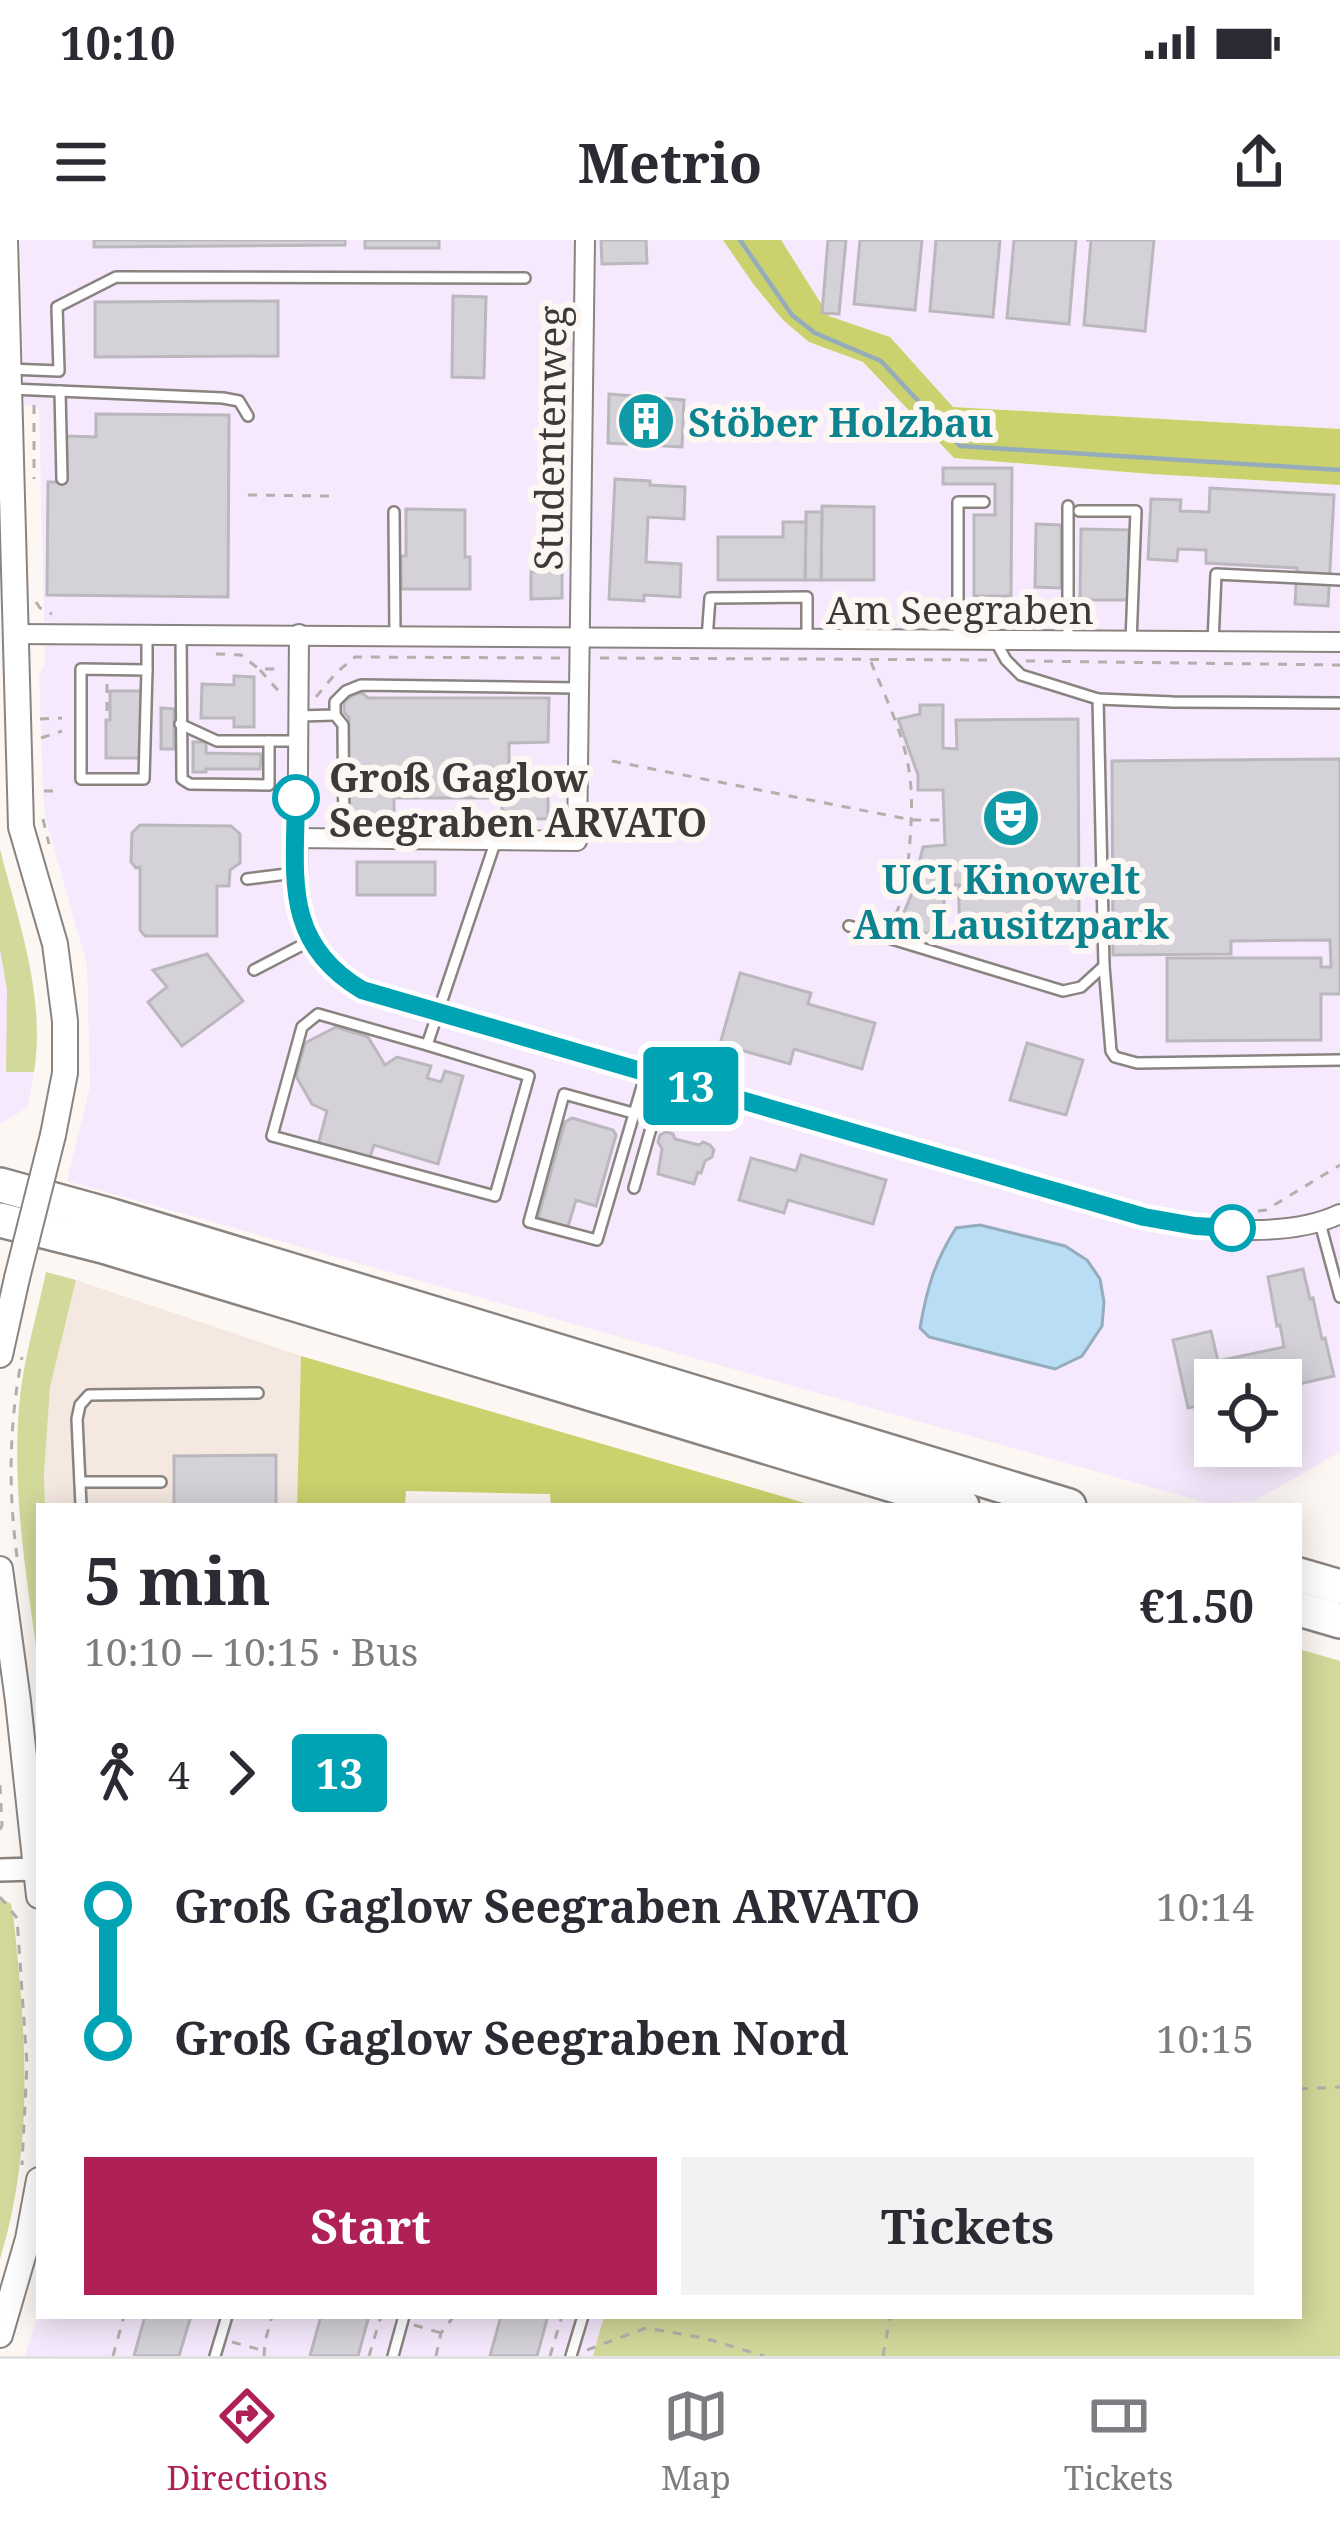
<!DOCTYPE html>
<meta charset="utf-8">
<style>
:root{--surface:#fff;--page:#f2f2f3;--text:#2b2b33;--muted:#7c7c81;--line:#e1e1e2;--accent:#af2056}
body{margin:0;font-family:"Noto Serif",serif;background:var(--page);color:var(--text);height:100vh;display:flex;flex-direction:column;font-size:45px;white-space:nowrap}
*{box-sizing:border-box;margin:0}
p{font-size:39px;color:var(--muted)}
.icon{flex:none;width:66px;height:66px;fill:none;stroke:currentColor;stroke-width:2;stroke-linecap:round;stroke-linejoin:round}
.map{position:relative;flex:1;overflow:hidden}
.drawer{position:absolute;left:36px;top:1263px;width:1266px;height:816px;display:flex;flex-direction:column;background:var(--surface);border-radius:0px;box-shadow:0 6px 30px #0003}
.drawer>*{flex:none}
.badge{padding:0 24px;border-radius:9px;font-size:42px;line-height:78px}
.controls{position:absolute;left:1194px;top:1119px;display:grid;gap:24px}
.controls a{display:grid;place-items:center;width:108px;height:108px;border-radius:0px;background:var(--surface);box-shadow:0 6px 30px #0003;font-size:60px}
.map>.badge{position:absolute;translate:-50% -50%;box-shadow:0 0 0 6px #fff}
.legs{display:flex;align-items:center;gap:18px;height:132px;padding:0 48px;font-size:39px}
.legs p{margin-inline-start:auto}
.summary{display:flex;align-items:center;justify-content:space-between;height:204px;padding:0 48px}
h1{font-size:66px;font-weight:700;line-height:90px}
.primary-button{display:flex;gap:24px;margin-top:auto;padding:24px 48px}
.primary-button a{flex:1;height:138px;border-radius:0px;background:var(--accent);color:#fff;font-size:48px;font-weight:700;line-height:138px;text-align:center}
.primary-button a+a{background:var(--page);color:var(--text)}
ul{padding:0 48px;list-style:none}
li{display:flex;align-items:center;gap:42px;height:132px;font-size:45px}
li i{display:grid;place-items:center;width:18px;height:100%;margin:0 15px;background:currentColor}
li i::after{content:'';width:30px;height:30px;margin:-15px;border:9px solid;border-radius:50%;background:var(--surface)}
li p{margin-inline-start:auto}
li:first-child i{background:linear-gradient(#0000 50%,currentColor 0)}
li:last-child i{background:linear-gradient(currentColor 50%,#0000 0)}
.status{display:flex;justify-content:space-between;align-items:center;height:84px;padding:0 60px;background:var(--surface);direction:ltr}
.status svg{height:33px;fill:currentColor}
header{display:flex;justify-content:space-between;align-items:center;height:156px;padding:0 48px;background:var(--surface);font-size:54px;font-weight:700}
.tab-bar{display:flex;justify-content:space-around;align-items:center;height:168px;border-top:3px solid var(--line);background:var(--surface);font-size:33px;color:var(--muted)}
.tab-bar a{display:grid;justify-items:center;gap:6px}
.tab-bar .selected{color:var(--accent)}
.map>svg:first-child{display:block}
.commercial{fill:#f6e9fd;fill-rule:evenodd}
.built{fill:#f4e8e0}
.green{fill:#d3d89b}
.forest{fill:#cbd16d}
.water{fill:#b9ddf4;stroke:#94acbc;stroke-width:3}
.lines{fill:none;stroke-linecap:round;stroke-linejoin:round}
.stream{stroke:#94acbc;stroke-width:4.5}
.building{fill:#d4d2d8;stroke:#bab8bd;stroke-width:3}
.service-casing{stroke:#8a8481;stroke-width:14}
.minor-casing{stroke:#8a8481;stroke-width:22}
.tertiary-casing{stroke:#8a8481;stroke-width:26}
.secondary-casing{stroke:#8a8481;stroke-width:28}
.motorway-casing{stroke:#8a8481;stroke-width:38}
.path{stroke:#b3afad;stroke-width:3;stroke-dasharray:9 9;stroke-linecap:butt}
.service{stroke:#fff;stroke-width:9}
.minor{stroke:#fff;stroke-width:18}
.tertiary{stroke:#fff;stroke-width:21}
.secondary{stroke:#fff;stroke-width:24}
.motorway{stroke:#fff;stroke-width:33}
.secondary-bridge-casing{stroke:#8a8481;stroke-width:28;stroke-linecap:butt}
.secondary-bridge{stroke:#fff;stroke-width:24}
.line-1-casing{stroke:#fff;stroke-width:27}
.line-1{stroke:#00a3b4;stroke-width:18}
.stop-1-dot{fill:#fff;stroke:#00a3b4;stroke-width:6}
.labels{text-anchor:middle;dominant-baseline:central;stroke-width:12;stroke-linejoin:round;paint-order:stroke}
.culture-label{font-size:39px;font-weight:bold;fill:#0d838f;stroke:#fdf7f4;text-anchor:start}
.street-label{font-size:39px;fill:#3c3a39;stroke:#fdf7f4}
.stop-label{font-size:39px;font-weight:bold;fill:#3c3a39;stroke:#fdf7f4;text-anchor:start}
</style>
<div class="status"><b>10:10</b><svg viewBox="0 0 49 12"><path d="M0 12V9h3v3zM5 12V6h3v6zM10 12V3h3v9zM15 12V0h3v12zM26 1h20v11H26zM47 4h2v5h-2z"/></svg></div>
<header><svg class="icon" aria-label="menu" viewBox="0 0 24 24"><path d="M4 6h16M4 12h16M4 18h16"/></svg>Metrio<svg class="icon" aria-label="share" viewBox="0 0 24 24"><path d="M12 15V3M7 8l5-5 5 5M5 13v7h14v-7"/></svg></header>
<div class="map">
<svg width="1340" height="2116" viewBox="0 0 1340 2116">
<rect width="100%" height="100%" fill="#fdf7f4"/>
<g class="commercial">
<path d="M20,0H723L809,102L863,122L954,218L1151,234L1340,245V1212L1254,1261L1211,1264L67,941L90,846L87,725L46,580L43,553L39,435L45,424L39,168L24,165ZM1215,1140H1281V1206H1215Z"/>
<path d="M781,0H1340V189L953,167L890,97L829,76Z"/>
<path d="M0,609L32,737L36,817L28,867L2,883L0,882Z"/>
<path d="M39,2071V2076H606L594,2116H25Z"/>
</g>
<path class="built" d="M76,1040L301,1116L297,1266H45L44,1235L50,1147Z"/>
<g class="green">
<path d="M0,609C18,680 46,757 34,832H6L7,750L0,709Z"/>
<path d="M46,1032L76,1040L50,1147L44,1235L45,1266H39V1427C27,1341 12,1255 19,1168C22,1123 37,1076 46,1032Z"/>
<path d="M1299,1409L1340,1421V2116H593L604,2076H1299Z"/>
<path d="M0,1657L11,1664L13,1674C26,1790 35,1905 0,2019Z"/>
</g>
<g class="forest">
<path d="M723,0H781L829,76L890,97L953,167L1340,189V245L1151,234L954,218L863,122L809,102L783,80L754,45Z"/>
<path d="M301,1116L815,1266H551L550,1254L406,1251L405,1266H297Z"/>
</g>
<path class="water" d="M980,985L1065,1006L1087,1020L1100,1039L1104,1062L1102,1086L1082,1116L1055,1129L929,1097L920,1088C927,1048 934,1023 956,988Z"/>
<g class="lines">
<path class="stream" d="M740,0L792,75L815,93L881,121L960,206L1340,230"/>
</g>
<g class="building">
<path d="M94,0H345V5L94,7Z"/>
<rect x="365" y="0" width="74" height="8"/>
<path d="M601,0H646L647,23L602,24Z"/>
<path d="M828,0H846L839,74L822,73Z"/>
<path d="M860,0H922L915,70L854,64Z"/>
<path d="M936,0H1000L993,77L930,71Z"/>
<path d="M1014,0H1076L1069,84L1007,78Z"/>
<path d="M1086,0H1154L1145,91L1084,85L1091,0Z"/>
<path d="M453,56L486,57L484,138L452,137Z"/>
<path d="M278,61V116L95,117V62Z"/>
<path d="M609,154L684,160L682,207L608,203Z"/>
<path d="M96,174L229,175L228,357L47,355L48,242H65L66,196L96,197Z"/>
<path d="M943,228H1012L1011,356H974V275H995V244H943Z"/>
<path d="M615,239L650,241V245L685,247L684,279L648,277L646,322L681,324L680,357L644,355V361L609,359Z"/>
<path d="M1210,248L1334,255L1328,366L1295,364L1297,328L1206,323V310L1178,309L1177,321L1148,319L1151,259L1181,260L1180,271L1209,272Z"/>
<path d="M822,266L874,267V340H821Z"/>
<path d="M406,269L465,270V317H470V349H401V316H406Z"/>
<path d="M806,272H822L821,340H805Z"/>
<path d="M783,282H806L805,340H718V297H783Z"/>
<path d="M1036,284L1061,285V348L1035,347Z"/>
<path d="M1081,289L1129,290L1128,360H1080Z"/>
<path d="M541,307H562V358L531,359V332H541Z"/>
<path d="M234,436L254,437V487H234V478H201L202,444L234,445Z"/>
<path d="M110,451H141V518H106V480H110Z"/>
<path d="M362,453L368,458H549L548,502L509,503V535L548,534V579L502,578V558H394V578H348L349,478L344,472V462L353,455Z"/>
<path d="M920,465H943V508L957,509L956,480L1078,479L1079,676L959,677V645H944V693H922L921,683L902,677L912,653L923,607L945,605L943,550H918V535L898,479L920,474Z"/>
<path d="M161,468L174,469V509H161Z"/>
<path d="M193,502H206V513L261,514L260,529H206V532H193Z"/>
<path d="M1340,519V754H1321V800L1167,801V718H1321V727H1331L1330,700L1231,701V714L1113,715L1112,521Z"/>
<path d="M140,585L231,586L240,594V623L230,630L229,646H217V696H145L140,690V627L136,628L131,622L132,593Z"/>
<rect x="357" y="622" width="78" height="33"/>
<path d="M207,714L243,761L182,806L148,762L167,747L153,730Z"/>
<path d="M740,733L811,753L808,764L875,783L862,829L794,809L790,824L720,804Z"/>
<path d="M336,787L368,797L385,825L397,817L431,826L427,838L441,842L445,831L463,836L438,924L374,905L369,920L318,905L327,871L312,864L296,836L305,803Z"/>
<path d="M1027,803L1083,820L1066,875L1010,860Z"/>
<path d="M572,878L613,890L616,895L596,966L576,960L568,987L538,978L565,882Z"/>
<path d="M666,892L673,894L675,899L699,905L703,902L710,905L714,910L712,917L705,921L701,933L698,932L694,944L658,934L662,909L658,902L660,895Z"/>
<path d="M801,915L886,940L873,984L788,960L784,973L739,960L751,918L796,931Z"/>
<path d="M1303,1029L1310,1059L1313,1058L1322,1099L1325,1098L1334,1136L1281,1148V1140H1215V1162L1188,1168L1173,1100L1211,1091L1218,1121L1284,1107L1280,1085L1277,1086L1268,1037Z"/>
<path d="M276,1215V1266H174V1216Z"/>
<path d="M145,2076H191L179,2116H134Z"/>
<path d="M321,2076H369L358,2116H310Z"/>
<path d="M501,2076H548L537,2116H490Z"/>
</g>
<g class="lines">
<defs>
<g id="service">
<path d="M9,129L59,131L57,67L116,37L525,38"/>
<path d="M11,149L223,158L239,161L248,176"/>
<path d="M60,151L62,239"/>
<path d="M1079,271H1136L1131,402"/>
<path d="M394,272L395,395"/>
<path d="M181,393L182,539L190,544L269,545V501"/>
<path d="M147,394V430"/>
<path d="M958,398V262H984"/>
<path d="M1068,398V266"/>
<path d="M707,399L710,358L807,357V399"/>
<path d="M996,402L1006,420L1021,435L1098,459L1104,726L1111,811L1115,817L1137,823L1340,820"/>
<path d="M1213,402L1216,334L1340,340"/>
<path d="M81,429L147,430L144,539H81Z"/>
<path d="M1098,459L1173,462L1340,463"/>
<path d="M335,475L343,485L344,599"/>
<path d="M298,476L335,475V462L346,451L361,445L578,448"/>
<path d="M180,484L217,501H298"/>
<path d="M247,639L295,633"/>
<path d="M849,686L1063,751L1081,747L1104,726"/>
<path d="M254,730L310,701"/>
<path d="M427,805L318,774L302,787L272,896L495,956L529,836L427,805L496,600"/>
<path d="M633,873L564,854L529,982L597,1000L646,833"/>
<path d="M634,948L665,839"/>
<path d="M1320,983L1340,1057"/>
<path d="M80,1242H161"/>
<path d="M81,1266L77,1179L80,1165L89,1155L258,1153"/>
<path d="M215,2116L227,2076"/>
<path d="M393,2116L404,2076"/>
<path d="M571,2116L583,2076"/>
</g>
<g id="minor">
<path d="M14,394L1340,402"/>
<path d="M299,394L297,663C304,702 329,730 362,750L1144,977C1202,989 1285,1000 1340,974"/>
<path d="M295,598L577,601L585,0"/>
</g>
<path id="tertiary" d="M0,1630L36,1629"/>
<g id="secondary">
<path d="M5,0L21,587L55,704L65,781V833L53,895"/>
<path d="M0,1115L17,1038"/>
<path d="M0,1329L18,1461L39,1656"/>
<path d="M0,2095L28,1999L39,1940"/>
</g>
<g id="motorway">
<path d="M0,945L112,976L1069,1266"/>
<path d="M0,980L103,1006L962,1266"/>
<path d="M1299,1335L1340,1347"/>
<path d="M1299,1369L1340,1381"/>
</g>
</defs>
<use href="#service" class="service-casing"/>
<use href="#minor" class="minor-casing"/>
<use href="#tertiary" class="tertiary-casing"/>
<use href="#secondary" class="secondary-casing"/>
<use href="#motorway" class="motorway-casing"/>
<g class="path">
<path d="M34,165V239"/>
<path d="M248,255L330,256"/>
<path d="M36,362L40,368L52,374"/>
<path d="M216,414L241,415L259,429H280"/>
<path d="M600,418L992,420"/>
<path d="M1026,421L1340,425"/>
<path d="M871,422C886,459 906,498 910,538C913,563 911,588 909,613C907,638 903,661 891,685"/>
<path d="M260,430L282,455"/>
<path d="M107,444V477H110"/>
<path d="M316,457L336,433L355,417L560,418"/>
<path d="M40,479L62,478"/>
<path d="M41,498L62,491"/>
<path d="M612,521L912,580H941"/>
<path d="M44,551H60"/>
<path d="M43,579L49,604"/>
<path d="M1258,971L1266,970L1340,925"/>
<path d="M17,1317C8,1249 9,1184 22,1117"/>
<path d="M0,1545L2,1585L0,1590"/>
<path d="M0,1657L17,1678L27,1824L22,1925"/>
<path d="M1299,1849L1340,1847"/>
<path d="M414,2085L441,2093"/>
<path d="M232,2102L265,2111"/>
<path d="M587,2110L646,2088L704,2098L764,2116"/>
<path d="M113,2116L124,2076"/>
<path d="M264,2116L265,2102L272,2076"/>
<path d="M369,2116L381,2076"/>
<path d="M436,2116L441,2093L454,2076"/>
<path d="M550,2116L562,2076"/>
<path d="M883,2116L890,2076"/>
</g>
<use href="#service" class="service"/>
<use href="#minor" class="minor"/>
<use href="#tertiary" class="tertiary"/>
<use href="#secondary" class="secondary"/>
<use href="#motorway" class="motorway"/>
<defs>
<path id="secondary-bridge" d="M17,1038L53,895"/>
</defs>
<use href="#secondary-bridge" class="secondary-bridge-casing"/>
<use href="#secondary-bridge" class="secondary-bridge"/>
</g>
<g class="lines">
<defs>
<path id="line-1" d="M296,558C295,638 283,703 362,750L1144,977L1195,986L1232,988"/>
</defs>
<use href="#line-1" class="line-1-casing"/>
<use href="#line-1" class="line-1"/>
</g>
<defs>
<symbol id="building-disc" viewBox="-11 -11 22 22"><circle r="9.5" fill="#0f9aa8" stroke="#fdf7f4"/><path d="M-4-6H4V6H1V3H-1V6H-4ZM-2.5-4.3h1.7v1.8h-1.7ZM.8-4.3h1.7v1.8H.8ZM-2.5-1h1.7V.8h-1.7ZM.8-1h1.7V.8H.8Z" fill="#fff"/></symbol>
<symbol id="theatre-disc" viewBox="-11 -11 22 22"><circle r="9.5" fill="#0f9aa8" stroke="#fdf7f4"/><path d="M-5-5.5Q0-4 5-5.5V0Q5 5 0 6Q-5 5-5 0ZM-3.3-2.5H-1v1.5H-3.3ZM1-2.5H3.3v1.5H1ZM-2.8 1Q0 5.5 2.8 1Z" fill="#fff"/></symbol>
</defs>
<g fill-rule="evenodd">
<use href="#building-disc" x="613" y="148" width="66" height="66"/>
<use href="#theatre-disc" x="978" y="545" width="66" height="66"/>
</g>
<g class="stop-1-dot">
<circle cx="296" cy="558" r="21"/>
<circle cx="1232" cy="988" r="21"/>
</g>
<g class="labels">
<g class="culture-label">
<text x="688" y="181">Stöber Holzbau</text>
<text x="1011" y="638" text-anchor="middle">UCI Kinowelt<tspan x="1011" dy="45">Am Lausitzpark</tspan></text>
</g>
<g class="street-label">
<text transform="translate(549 198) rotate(-89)">Studentenweg</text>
<text x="960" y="368">Am Seegraben</text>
</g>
<g class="stop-label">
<text x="329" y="536">Groß Gaglow<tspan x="329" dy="45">Seegraben ARVATO</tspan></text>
</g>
</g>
</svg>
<div class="controls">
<a><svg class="icon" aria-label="locate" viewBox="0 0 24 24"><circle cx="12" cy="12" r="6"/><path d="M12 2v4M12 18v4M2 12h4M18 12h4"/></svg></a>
</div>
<b class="badge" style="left:691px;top:846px;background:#00a3b4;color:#fff">13</b>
<section class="drawer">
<div class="summary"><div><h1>5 min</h1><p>10:10 – 10:15 · Bus</p></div><b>€1.50</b></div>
<div class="legs"><svg class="icon" aria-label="walk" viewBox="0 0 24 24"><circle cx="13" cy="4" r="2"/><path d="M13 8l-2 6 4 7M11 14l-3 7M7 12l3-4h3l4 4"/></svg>4<svg class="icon" aria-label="forward" viewBox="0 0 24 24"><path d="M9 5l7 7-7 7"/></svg><b class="badge" style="background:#00a3b4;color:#fff">13</b></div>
<ul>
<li><i style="color:#00a3b4"></i><b>Groß Gaglow Seegraben ARVATO</b><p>10:14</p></li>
<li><i style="color:#00a3b4"></i><b>Groß Gaglow Seegraben Nord</b><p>10:15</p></li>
</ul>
<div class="primary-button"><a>Start</a><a>Tickets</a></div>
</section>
</div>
<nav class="tab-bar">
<a class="selected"><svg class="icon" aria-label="directions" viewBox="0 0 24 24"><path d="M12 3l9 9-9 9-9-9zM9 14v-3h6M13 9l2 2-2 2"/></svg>Directions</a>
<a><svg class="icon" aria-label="map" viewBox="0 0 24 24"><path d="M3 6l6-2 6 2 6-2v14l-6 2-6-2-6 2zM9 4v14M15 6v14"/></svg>Map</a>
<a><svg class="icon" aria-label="tickets" viewBox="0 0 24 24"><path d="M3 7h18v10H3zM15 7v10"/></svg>Tickets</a>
</nav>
